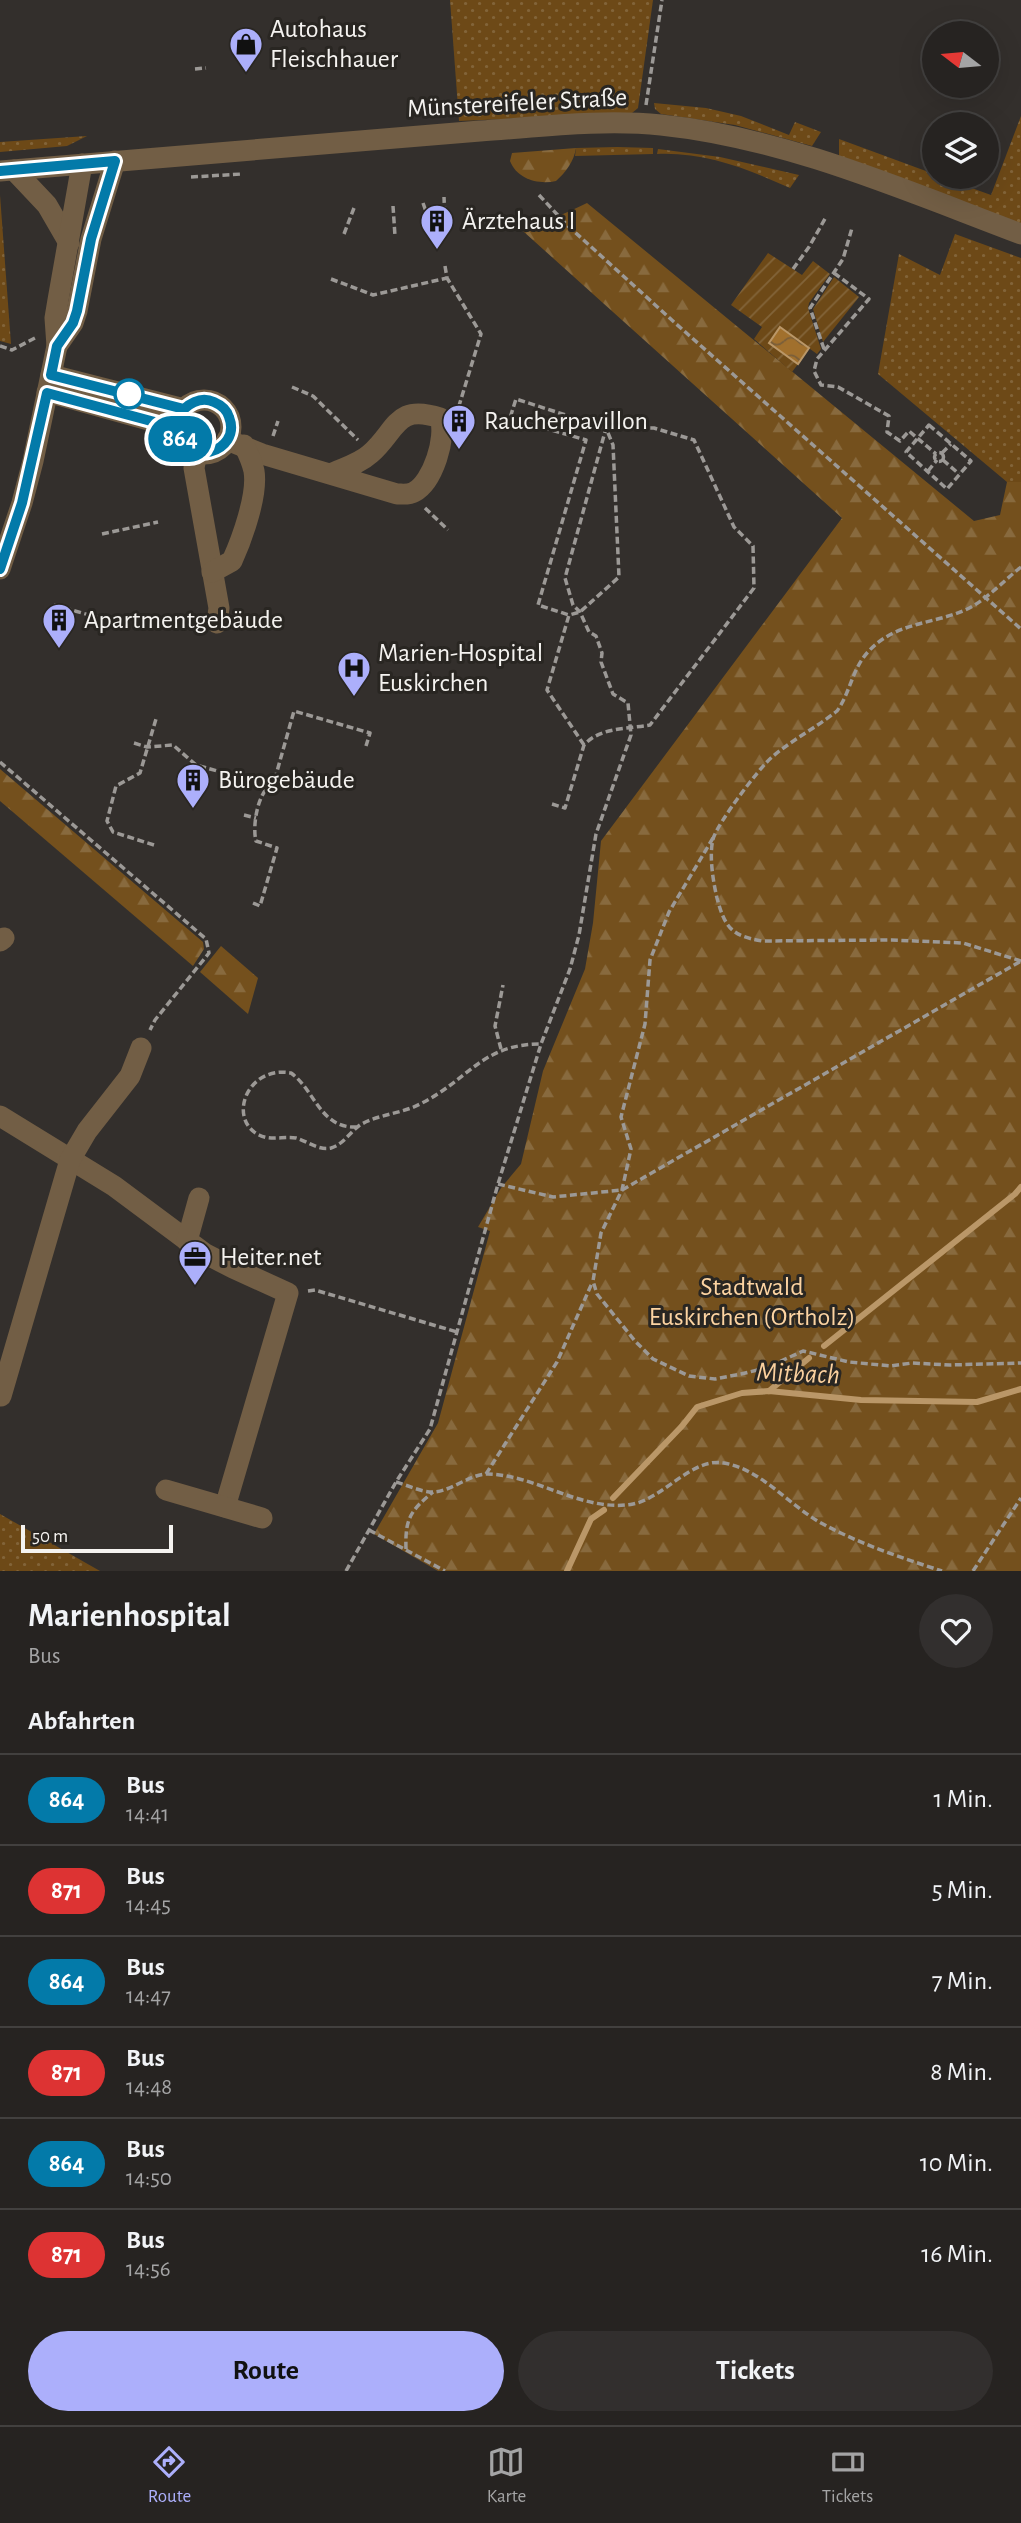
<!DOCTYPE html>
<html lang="de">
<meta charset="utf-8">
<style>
:root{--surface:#262321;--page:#322f2e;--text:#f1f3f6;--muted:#a4a4a5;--line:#42403f;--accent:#acaffb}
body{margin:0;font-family:"Alegreya Sans",sans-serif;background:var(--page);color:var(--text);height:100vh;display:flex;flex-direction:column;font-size:26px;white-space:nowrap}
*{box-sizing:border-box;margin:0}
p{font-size:23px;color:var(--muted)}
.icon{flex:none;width:38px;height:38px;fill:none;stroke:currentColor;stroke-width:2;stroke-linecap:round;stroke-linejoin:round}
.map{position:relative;height:1571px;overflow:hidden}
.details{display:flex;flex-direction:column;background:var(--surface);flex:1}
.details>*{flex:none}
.badge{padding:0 14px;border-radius:23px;font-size:24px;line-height:46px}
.needle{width:46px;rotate:286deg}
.buttons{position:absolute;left:922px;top:21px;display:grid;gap:14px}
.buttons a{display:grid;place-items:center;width:77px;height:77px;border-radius:50%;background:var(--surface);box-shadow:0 7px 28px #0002,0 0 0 2px var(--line);font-size:35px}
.scale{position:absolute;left:21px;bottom:18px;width:152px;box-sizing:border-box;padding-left:7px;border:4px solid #f5f3f0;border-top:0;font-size:19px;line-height:24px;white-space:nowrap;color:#f5f3f0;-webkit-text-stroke:5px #292622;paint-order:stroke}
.map>.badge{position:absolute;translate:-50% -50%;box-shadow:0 0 0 4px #fff}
h2{padding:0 28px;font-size:26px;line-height:63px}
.round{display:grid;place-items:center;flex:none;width:74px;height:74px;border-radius:37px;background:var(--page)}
.summary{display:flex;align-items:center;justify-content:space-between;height:119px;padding:0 28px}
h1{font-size:33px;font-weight:600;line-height:52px}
.button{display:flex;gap:14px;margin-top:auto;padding:14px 28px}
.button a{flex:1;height:80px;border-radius:42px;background:var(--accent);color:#111;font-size:28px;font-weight:600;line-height:80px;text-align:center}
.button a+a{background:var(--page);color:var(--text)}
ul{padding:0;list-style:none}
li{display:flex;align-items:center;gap:21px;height:91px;padding:0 28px;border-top:2px solid var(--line)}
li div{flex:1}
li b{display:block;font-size:26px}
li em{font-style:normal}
li .badge{min-width:77px;font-weight:700;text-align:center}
.menu{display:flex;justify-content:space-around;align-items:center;height:98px;border-top:2px solid var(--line);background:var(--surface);font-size:19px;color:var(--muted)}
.menu a{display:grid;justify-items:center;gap:4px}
.menu .current{color:var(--accent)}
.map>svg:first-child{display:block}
.grass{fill:url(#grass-dots)}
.forest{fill:url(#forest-firs)}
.garden{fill:url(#garden-furrows)}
.water{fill:url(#water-waves);stroke:#ba9768;stroke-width:2}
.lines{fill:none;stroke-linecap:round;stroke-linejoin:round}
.stream{stroke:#ba9768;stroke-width:6}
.path{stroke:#9c9996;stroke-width:3.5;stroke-dasharray:7 3.5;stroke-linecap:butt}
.minor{stroke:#725e45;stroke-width:21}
.line-casing{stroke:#fff;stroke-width:16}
.line{stroke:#037aa9;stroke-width:10}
.stop-dot{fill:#fff;stroke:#037aa9;stroke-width:3.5}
.labels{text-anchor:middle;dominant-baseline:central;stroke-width:6;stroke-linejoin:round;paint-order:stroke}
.poi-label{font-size:26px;fill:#f5f3f0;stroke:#292622;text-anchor:start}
.street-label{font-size:26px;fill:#f5f3f0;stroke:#292622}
.park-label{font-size:26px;fill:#fdd4a2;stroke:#292622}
.water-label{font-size:28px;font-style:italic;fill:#fad09e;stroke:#292622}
</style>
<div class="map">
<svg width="1021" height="1571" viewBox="0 0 1021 1571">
<defs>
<pattern id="grass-dots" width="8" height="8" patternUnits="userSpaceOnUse" patternTransform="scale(1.75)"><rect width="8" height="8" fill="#6d4917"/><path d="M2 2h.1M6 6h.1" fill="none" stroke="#826439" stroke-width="1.8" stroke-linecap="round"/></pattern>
<pattern id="forest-firs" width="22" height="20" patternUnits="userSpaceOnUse" patternTransform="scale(1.75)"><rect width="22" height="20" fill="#74501d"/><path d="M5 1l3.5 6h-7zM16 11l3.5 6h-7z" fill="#886a3e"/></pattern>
<pattern id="garden-furrows" width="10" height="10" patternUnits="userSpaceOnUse" patternTransform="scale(1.75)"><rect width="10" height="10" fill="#6d4917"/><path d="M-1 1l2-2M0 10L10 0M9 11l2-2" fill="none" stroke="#826439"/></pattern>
<pattern id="water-waves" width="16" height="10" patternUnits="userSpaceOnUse" patternTransform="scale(1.75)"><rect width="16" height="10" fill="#a1702d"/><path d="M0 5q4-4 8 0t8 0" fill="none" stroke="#7a5e39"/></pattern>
</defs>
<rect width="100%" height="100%" fill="#332f2c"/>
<g class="grass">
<path d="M450,0H653L638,108L632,113L459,121Z"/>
<path d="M654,103L706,108L741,116L789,135L795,122L821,132L812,146L735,125L661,114L655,109Z"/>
<path d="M1021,116V224L839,156V139L934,174V177H941L991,195Z"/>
<path d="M87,136L67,146L0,152V142Z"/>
<path d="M617,147L653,148V154L575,156L576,148Z"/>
<path d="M658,149L720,157L799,175L790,188C748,169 705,152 657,154Z"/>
<path d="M0,195L11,344L0,341Z"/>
<path d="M955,234L1021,258V482H1007L878,374L899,254L940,275Z"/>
<path d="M0,1514L100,1571H0Z"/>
</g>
<g class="forest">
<path d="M576,148C574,161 566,172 556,181C538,185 517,179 510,161L512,153Z"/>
<path d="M587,203L974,521L1000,515L1007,482H1021V1571H438L374,1534L438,1423L490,1231L478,1227L501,1188L521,1164L543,1071L585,969L593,923L601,841L842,518L514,223C542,225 562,215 587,203Z"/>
<path d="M0,769L203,942L204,949L193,966L0,801Z"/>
<path d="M221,946L258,978L248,1014L200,972Z"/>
</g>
<g class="garden">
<path d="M768,253L802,275L813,261L830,274L809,303L808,308L821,349L817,354L780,327L769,343L798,364L792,372L754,339L762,327L731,305Z"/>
<path d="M834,277L859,297L823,342L813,309Z"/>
</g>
<path class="water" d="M780,327L809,348L798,364L769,343Z"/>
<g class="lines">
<g class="stream">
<path d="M824,1346L1015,1194L1021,1187"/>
<path d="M769,1391L809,1358"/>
<path d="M613,1498L682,1426L697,1407L742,1393L769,1391L861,1400L977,1402L1021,1389"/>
<path d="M567,1571L591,1519L604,1510"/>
</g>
<g class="path">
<path d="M195,69L206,68"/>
<path d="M646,105L662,0"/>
<path d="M191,177L242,174"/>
<path d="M539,195L567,225L674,322L1021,629"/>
<path d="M423,203L428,217L442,234"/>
<path d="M393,206L395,236"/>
<path d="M344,234L354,208"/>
<path d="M442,234L445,221L444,197"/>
<path d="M445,266L447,278L481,334L458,409"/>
<path d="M793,269L809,247L826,217"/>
<path d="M834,273L869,299L817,359L814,371L821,385L838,387L889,416L887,432L900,441L909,431L936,454"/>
<path d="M331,279L373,295L447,278"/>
<path d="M0,346L12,350L35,338"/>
<path d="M824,349L810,308L843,259L852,228"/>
<path d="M292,387L313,396L358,440"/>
<path d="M929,425L971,461L947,489L906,452Z"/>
<path d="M273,436L278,421"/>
<circle cx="939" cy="457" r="4.5"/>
<path d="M942,453L951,444"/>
<path d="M943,460L959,474"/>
<path d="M928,471L937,460"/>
<path d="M425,508L448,530"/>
<path d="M102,534L158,522"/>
<path d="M1021,567C1002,582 987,600 965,610C931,625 894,622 867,653C852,670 850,693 837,711C817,727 792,740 772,757C759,768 717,824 713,839C709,856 713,881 717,898C725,928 732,936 762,941L892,940L963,943L1021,961"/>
<path d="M54,605L103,619"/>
<path d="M134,743L147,747L173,745L196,765L267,785"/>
<path d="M584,745L547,690L569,615L580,612L619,577L613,445L606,428"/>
<path d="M0,762L206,939L209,953L155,1020L150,1030"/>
<path d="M552,804L565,808L584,745C600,727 628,729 650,725L754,588L753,546L734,527L694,440L654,428H606L516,399L510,418L586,440L538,605L569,615"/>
<path d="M244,815L256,818"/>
<path d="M713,838L669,912L650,960L645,1024L621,1117L631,1149L622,1190L601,1233L593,1281L597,1294L635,1341L653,1359L689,1376L715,1379L741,1374L766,1368L803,1351L849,1362L891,1366L912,1363L950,1365L1021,1363"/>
<path d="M154,845L113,832L107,821L116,786L140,773L156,719"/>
<path d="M253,903L260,906L277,848L256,841C252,825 258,790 274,782L294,711L370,733L366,746"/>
<path d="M501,1049L495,1026L503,985"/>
<path d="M357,1127C320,1129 315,1090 291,1073C247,1065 227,1119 259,1135C271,1141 283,1136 296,1138C307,1141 319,1151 331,1148C344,1144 350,1132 360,1125C379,1114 401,1114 420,1104C469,1080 481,1044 541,1044"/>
<path d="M498,1184L553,1197L622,1190L1021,961"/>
<path d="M308,1291L315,1290L457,1332"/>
<path d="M486,1474L557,1362L592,1283"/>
<path d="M396,1482C407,1485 421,1492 432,1492C451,1492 469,1474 488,1474C537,1475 583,1513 633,1504C664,1498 692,1457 724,1463C763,1470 789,1506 823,1524C860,1544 902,1558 942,1571"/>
<path d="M369,1530L445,1571"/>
<path d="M406,1549C405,1519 410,1511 433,1492"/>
<path d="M346,1571L396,1482L430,1429L498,1184L541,1044L570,969L579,935L596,834L631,735L628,703L613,694L601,662L602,653L596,636L589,632L580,612L573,605L565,578L606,428"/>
<path d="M973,1571L1021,1498"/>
</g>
<g class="minor">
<path d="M14,170L47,205L69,243"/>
<path d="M0,171L480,131C540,127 601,119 661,125C786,138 904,190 1021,234"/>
<path d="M57,346L73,323L77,311L91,239L115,161"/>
<path d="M51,375L184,409"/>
<path d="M47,392L177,428"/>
<circle cx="204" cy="427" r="27"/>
<path d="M227,440L262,454L397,494C403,494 409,495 414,492C433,482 447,437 440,418C395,403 397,431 370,454C359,464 343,468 330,474"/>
<path d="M197,452L194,468L219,608L217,623"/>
<path d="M0,569L22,503L33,461L57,346L55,318L58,300L82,164"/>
<path d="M212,572L232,561C242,539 258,495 254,471C252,461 248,453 244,445"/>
<path d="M0,941L4,938"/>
<path d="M0,1116L114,1186L204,1253L233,1268L288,1293L225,1507"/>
<path d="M187,1241L199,1198"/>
<path d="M1,1396L70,1160L87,1131L130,1076L141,1048"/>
<path d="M166,1490L262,1518"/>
</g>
</g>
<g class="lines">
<defs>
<path id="line" d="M0,171L115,161L91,239L77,311L73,323L57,346L51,375L184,409C193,401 203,397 214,402C221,405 227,410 229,417C243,453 182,470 177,428L47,393L22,503L0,569"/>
</defs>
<use href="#line" class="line-casing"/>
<use href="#line" class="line"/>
</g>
<defs>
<symbol id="shop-pin" viewBox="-11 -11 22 30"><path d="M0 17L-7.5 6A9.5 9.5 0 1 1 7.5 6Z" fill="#acaffb" stroke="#292622"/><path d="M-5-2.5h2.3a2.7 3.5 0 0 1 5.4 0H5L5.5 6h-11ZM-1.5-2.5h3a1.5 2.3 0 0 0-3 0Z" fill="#111"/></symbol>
<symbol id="building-pin" viewBox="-11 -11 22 30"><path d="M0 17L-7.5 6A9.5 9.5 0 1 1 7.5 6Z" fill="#acaffb" stroke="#292622"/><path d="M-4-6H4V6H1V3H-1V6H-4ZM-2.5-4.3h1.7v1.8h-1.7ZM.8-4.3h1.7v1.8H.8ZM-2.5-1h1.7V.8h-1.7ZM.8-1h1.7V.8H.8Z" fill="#111"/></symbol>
<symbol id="hospital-pin" viewBox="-11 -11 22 30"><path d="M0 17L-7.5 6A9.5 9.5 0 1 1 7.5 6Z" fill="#acaffb" stroke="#292622"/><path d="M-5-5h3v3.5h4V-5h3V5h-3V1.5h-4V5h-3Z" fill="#111"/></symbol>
<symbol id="office-pin" viewBox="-11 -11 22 30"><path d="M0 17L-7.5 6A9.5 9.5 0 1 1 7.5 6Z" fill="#acaffb" stroke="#292622"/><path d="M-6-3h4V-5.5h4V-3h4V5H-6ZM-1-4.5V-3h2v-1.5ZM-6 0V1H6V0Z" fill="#111"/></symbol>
</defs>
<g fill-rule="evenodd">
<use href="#shop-pin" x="227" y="25" width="38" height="52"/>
<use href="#building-pin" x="418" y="202" width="38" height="52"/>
<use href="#building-pin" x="440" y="402" width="38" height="52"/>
<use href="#building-pin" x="40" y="601" width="38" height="52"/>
<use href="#hospital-pin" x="335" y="649" width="38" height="52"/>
<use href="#building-pin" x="174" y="761" width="38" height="52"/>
<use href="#office-pin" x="176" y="1238" width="38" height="52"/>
</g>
<circle class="stop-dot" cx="129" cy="394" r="14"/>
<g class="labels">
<g class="poi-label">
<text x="270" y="29">Autohaus<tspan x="270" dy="30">Fleischhauer</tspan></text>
<text x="462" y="221">Ärztehaus I</text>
<text x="484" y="421">Raucherpavillon</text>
<text x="84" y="620">Apartmentgebäude</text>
<text x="378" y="653">Marien-Hospital<tspan x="378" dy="30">Euskirchen</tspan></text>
<text x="218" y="780">Bürogebäude</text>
<text x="220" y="1257">Heiter.net</text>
</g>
<g class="street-label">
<text transform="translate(517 103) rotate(-3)">Münstereifeler Straße</text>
</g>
<g class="park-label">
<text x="752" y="1287">Stadtwald<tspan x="752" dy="30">Euskirchen (Ortholz)</tspan></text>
</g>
<g class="water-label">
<text transform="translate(798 1374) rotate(2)">Mitbach</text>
</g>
</g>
</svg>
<div class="buttons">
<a><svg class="needle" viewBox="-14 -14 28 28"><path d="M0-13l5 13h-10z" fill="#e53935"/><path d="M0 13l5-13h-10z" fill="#a4a4a5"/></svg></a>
<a><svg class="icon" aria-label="layers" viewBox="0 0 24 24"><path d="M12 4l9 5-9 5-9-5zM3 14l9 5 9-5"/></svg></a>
</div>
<div class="scale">50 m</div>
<b class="badge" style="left:180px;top:439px;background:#037aa9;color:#fff">864</b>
</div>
<section class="details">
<div class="summary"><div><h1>Marienhospital</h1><p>Bus</p></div><a class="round"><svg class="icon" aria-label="heart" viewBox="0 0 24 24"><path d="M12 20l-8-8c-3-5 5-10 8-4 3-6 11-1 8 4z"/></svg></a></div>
<h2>Abfahrten</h2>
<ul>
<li><span class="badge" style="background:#037aa9;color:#fff">864</span><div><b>Bus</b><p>14:41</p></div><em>1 Min.</em></li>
<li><span class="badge" style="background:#d33;color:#fff">871</span><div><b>Bus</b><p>14:45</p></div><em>5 Min.</em></li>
<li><span class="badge" style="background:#037aa9;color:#fff">864</span><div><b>Bus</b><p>14:47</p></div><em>7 Min.</em></li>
<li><span class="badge" style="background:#d33;color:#fff">871</span><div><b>Bus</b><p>14:48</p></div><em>8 Min.</em></li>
<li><span class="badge" style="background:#037aa9;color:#fff">864</span><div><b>Bus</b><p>14:50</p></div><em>10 Min.</em></li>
<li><span class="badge" style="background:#d33;color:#fff">871</span><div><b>Bus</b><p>14:56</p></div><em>16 Min.</em></li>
</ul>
<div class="button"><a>Route</a><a>Tickets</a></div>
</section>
<nav class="menu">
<a class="current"><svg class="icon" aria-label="directions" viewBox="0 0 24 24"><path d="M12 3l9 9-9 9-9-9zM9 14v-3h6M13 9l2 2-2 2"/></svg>Route</a>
<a><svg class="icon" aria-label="map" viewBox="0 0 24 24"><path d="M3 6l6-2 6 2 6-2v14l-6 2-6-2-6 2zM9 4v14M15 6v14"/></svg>Karte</a>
<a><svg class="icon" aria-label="tickets" viewBox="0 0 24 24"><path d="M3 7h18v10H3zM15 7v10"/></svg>Tickets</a>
</nav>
